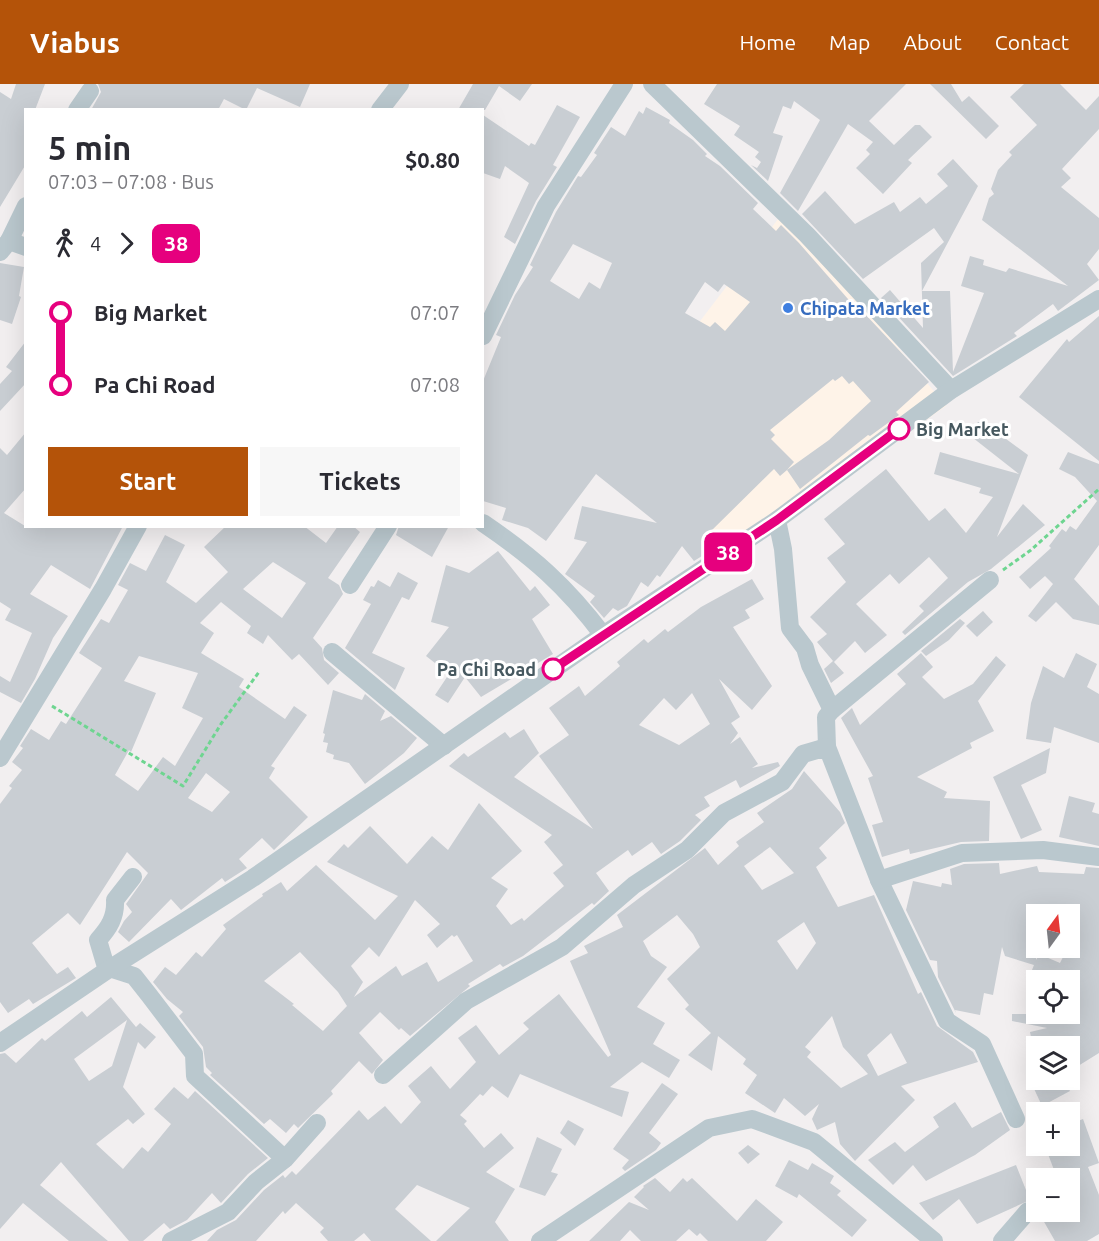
<!DOCTYPE html>
<meta charset="utf-8">
<style>
:root{--surface:#fff;--page:#f7f7f7;--text:#2b2b33;--muted:#7c7c81;--accent:#b45309}
body{margin:0;font-family:Ubuntu,sans-serif;background:var(--page);color:var(--text);height:100vh;display:flex;flex-direction:column;font-size:22px;white-space:nowrap}
*{box-sizing:border-box;margin:0}
p{font-size:20px;color:var(--muted)}
.icon{flex:none;width:33px;height:33px;fill:none;stroke:currentColor;stroke-width:2;stroke-linecap:round;stroke-linejoin:round}
.map{position:relative;flex:1;overflow:hidden}
.side{position:absolute;left:24px;top:24px;width:460px;height:420px;display:flex;flex-direction:column;background:var(--surface);border-radius:0px;box-shadow:0 6px 24px #0002}
.side>*{flex:none}
.badge{padding:0 12px;border-radius:9px;font-size:21px;line-height:39px}
.needle{width:39px;rotate:15deg}
.controls{position:absolute;left:1026px;top:820px;display:grid;gap:12px}
.controls a{display:grid;place-items:center;width:54px;height:54px;border-radius:0px;background:var(--surface);box-shadow:0 6px 24px #0002;font-size:30px}
.map>.badge{position:absolute;translate:-50% -50%;box-shadow:0 0 0 3px #fff}
.legs{display:flex;align-items:center;gap:9px;height:66px;padding:0 24px;font-size:20px}
.legs p{margin-inline-start:auto}
.summary{display:flex;align-items:center;justify-content:space-between;height:102px;padding:0 24px}
h1{font-size:33px;font-weight:600;line-height:45px}
.cta{display:flex;gap:12px;margin-top:auto;padding:12px 24px}
.cta a{flex:1;height:69px;border-radius:0px;background:var(--accent);color:#fff;font-size:24px;font-weight:600;line-height:69px;text-align:center}
.cta a+a{background:var(--page);color:var(--text)}
ul{padding:0 24px;list-style:none}
li{display:flex;align-items:center;gap:21px;height:72px;font-size:22px}
li i{display:grid;place-items:center;width:9px;height:100%;margin:0 8px;background:currentColor}
li i::after{content:'';width:15px;height:15px;margin:-8px;border:4px solid;border-radius:50%;background:var(--surface)}
li p{margin-inline-start:auto}
li:first-child i{background:linear-gradient(#0000 50%,currentColor 0)}
li:last-child i{background:linear-gradient(currentColor 50%,#0000 0)}
header{display:flex;align-items:center;gap:36px;box-sizing:border-box;height:84px;padding:0 30px;background:var(--accent);color:#fff}
header strong{font-size:28px}
nav{display:flex;gap:33px;margin-inline-start:auto;font-size:21px}
.map>svg:first-child{display:block}
.commercial{fill:#fef3e8}
.building{fill:#c9ced3;fill-rule:evenodd}
.lines{fill:none;stroke-linecap:round;stroke-linejoin:round}
.path{stroke:#6ed590;stroke-width:3;stroke-dasharray:4.5 3;stroke-linecap:butt}
.minor{stroke:#bac8ce;stroke-width:18}
.line-1-casing{stroke:#fff;stroke-width:14}
.line-1{stroke:#e6007e;stroke-width:9}
.shop-dot{fill:#3f7fe0;stroke:#fff;stroke-width:2}
.stop-1-dot{fill:#fff;stroke:#e6007e;stroke-width:3}
.labels{text-anchor:middle;dominant-baseline:central;stroke-width:6;stroke-linejoin:round;paint-order:stroke}
.shop-label{font-size:18px;font-weight:bold;fill:#366cbe;stroke:#fff;text-anchor:start}
.stop-label{font-size:18px;font-weight:bold;fill:#46585f;stroke:#fff;text-anchor:start}
</style>
<header>
<strong>Viabus</strong>
<nav><a>Home</a><a>Map</a><a>About</a><a>Contact</a></nav>
</header>
<div class="map">
<svg width="1099" height="1157" viewBox="0 0 1099 1157">
<rect width="100%" height="100%" fill="#f2eff0"/>
<path class="commercial" d="M785,126L946,322L739,469L603,364Z"/>
<g class="building">
<path d="M16,0H45L35,26H26V80L0,123V8L11,15Z"/>
<path d="M98,0H310L300,23L257,4L246,26L224,15L218,26H91L101,8Z"/>
<path d="M473,0H532L520,17L499,2L485,26H458Z"/>
<path d="M717,0H906L869,37L894,61L915,41H920L932,53L908,76L912,79L883,110L856,84L870,70L866,66L873,58L848,40L798,127L780,109L820,36L794,17L791,25L783,22L773,49L783,52L768,97L751,81L757,84L761,78L755,73L759,68L734,51L740,42L704,20Z"/>
<path d="M930,0H951L962,18L969,12L999,42L986,55Z"/>
<path d="M1024,0H1060L1086,26L1099,12V45L1062,85L1071,94L1061,103L1099,134V165L1087,180L1099,196L1058,227L1053,220L1014,249L1017,252L953,292L881,214L890,206L923,244L921,179L944,158L934,144L863,195L802,130L825,107L855,140L894,118L900,128L920,113L926,120L948,102L937,90L953,75L978,102L922,207H950L953,288L984,209L961,202L970,172L984,176L983,181L1006,188L1009,184L1068,202L982,136L989,114L994,110L991,105L998,86L1012,71L1009,68L1037,41L1010,13Z"/>
<path d="M557,21L580,33L553,81L557,83L536,117L515,160L504,153L529,99L505,82L500,95L483,89V31L529,62L531,59L535,61Z"/>
<path d="M646,23L670,36L669,39L693,56L707,70L705,72L720,82L758,119L753,125L776,147L781,141L799,159L862,231L864,229L929,298L896,328L899,331L870,352L868,351L800,405L787,386L780,392L774,385L708,450L718,462L694,477L682,462L660,493L657,491L648,503L641,498L627,522L618,527L613,524L604,534L590,518L595,512L565,490L587,458L574,455L582,422L657,439L596,390L546,457L528,444L502,436L506,424L483,417V297L501,253L496,251L515,211L533,183L530,181L556,128L578,92L581,93L597,71L594,69L611,43L625,52L639,27L643,30ZM573,160L612,179L600,205L589,198L579,215L550,197ZM705,198L718,208L724,200L750,218L725,247L715,238L710,243L685,229ZM842,292L849,300L853,297L871,317L829,356L787,386L794,378L771,355L775,351L770,346L833,295L835,297Z"/>
<path d="M0,179L24,183L19,212L21,213L12,240L0,236Z"/>
<path d="M1099,232V377L1019,313L1067,255L1069,258Z"/>
<path d="M26,257V299L0,327V300L12,287L6,283Z"/>
<path d="M978,338H983L1028,371L997,453L1023,420L1045,441L991,485L968,498L905,551L902,548L924,527L919,522L948,494L929,473L899,500L890,490L856,520L887,551L865,569L855,557L834,578L844,589L831,599L824,585L833,577L817,558L827,550L810,533L846,498L827,474L845,460L824,435L886,385L929,437L945,424L966,449L993,413L979,409L981,404L934,390L940,368L1019,390L968,350Z"/>
<path d="M26,348V404L4,429L25,442H123L90,505L51,481L30,510L68,532L53,554L35,595L21,619L0,608V592L10,598L32,549L5,536L11,525L0,518V364L7,371Z"/>
<path d="M1068,368L1099,380V461L1074,495L1099,522V541L1073,535L1056,518L1036,538L1028,532L1053,500L1045,492L1030,505L1019,493L1051,464L1049,462L1062,445L1066,448L1070,442L1076,446L1097,417L1075,393L1059,385Z"/>
<path d="M226,442H304L326,459L338,442H353L360,448L328,494L339,501L343,510L313,554L322,564L324,576L339,589L328,601L299,570L292,576L268,551L263,560L247,549L251,542L221,518L200,539L214,549L201,569L244,595L239,603L285,635L294,622L307,631L271,682L275,684L269,694L308,733L274,766L262,754L239,775L247,784L225,798L222,794L181,826L171,815L129,858L118,848L124,837L132,828L126,820L148,789L127,768L80,841L68,829L32,859L57,890L68,883L76,894L33,920L29,915L8,929L0,918V720L12,704L9,702L22,686L12,678L23,664L20,662L31,645L49,656L61,637L66,640L102,584L79,569L101,535L109,539L128,506L118,501L130,479L146,487L165,451L185,461L166,498L196,519L228,488L204,463ZM273,478L306,499L282,534L243,505ZM139,572L198,589L182,624L203,634L175,682L163,673L138,707L115,691L129,666L131,668L156,609L124,597ZM206,689L230,708L212,728L188,714Z"/>
<path d="M399,442H449L432,473L396,451Z"/>
<path d="M498,467L530,507L535,502L550,521L532,535L553,570L481,613L465,593L448,619L435,611L449,590L426,572L449,543L431,538L446,481L469,489Z"/>
<path d="M398,488L418,499L409,516L402,513L372,569L405,584L395,606L345,564L371,520L363,516L371,502L374,503L378,496L390,503Z"/>
<path d="M752,495L764,515L745,526L750,534L733,543L772,602L752,626L719,595L740,633L731,639L738,649L730,660L740,653L758,680L752,684L778,678L780,682L740,704L736,696L704,713L710,722L695,731L701,736L680,757L661,770L652,758L632,772L628,766L596,789L609,807L594,821L592,819L523,872L503,883L500,880L468,900L470,902L410,952L401,944L399,946L380,928L359,949L383,976L372,990L359,977L331,1007L333,1010L298,1044L294,1040L286,1049L270,1035L264,1040L210,991L212,989L206,983L203,963L179,932L183,928L167,915L153,898L165,883L176,891L196,868L202,873L226,845L223,841L263,812L262,810L281,798L287,807L316,781L375,836L398,812L327,778L344,760L348,764L370,742L407,780L432,752L448,766L479,719L522,767L491,794L508,805L496,822L511,841L522,834L524,837L564,802L553,789L563,781L544,758L552,751L449,682L464,669L468,673L505,648L510,654L524,645L539,669L514,693L593,745L539,672L569,651L549,624L579,602L585,612L620,582L617,578L644,555L648,559L665,545L668,548L701,523ZM692,609L710,640L679,661L639,641L664,614L676,626ZM415,816L440,840L427,851L437,864L452,851L454,853L457,851L473,877L438,898L427,878L402,892L396,882L354,913L363,898L351,882L369,863L379,873ZM300,868L338,908L347,922L323,947L292,921L294,920L264,897Z"/>
<path d="M983,527L993,538L977,553L966,542Z"/>
<path d="M960,535L965,539L949,556L926,572L921,567Z"/>
<path d="M921,569L933,583L922,593L944,615L973,600L996,572L1006,581L978,617L994,647L970,659L972,664L917,693L947,708L944,714L990,717L989,757L961,758L910,770L909,765L882,773L872,741L883,738L868,694L873,692L841,634L852,624L860,641L906,600L897,590Z"/>
<path d="M1076,569L1097,580L1087,603L1099,610V659L1054,643L1051,659L1026,655L1031,619L1043,582L1064,594Z"/>
<path d="M333,606L362,616L365,610L385,627L380,637L391,632L417,654L404,669L365,700L349,679L333,675L334,671L326,668L328,659L323,658L325,650L323,649Z"/>
<path d="M1050,664L1046,689L1021,701L1042,746L1021,755L993,693Z"/>
<path d="M804,687L840,728L845,739L819,764L827,774L816,783L838,823L874,811L918,910L921,908L937,942L973,968L978,978L901,1002L915,1016L855,1077L840,1060L835,1038L817,1046L812,1035L819,1020L805,1032L784,1014L775,1029L745,1009L757,991L743,980L746,975L718,952L712,987L688,971L711,949L685,925L689,921L667,895L700,863L693,850L677,831L643,857L651,872L667,883L637,923L665,939L653,960L680,976L669,994L642,978L610,1003L629,1008L622,1033L520,990L508,1014L492,1002L483,1012L480,1010L460,1031L467,1037L464,1040L484,1064L501,1049L514,1064L486,1088L515,1105L495,1138L509,1157H436L470,1124L417,1101L395,1125L431,1157H371L364,1149L354,1157H328L320,1148L324,1144L296,1119L285,1130L283,1127L256,1157H207L217,1146L236,1136L264,1106L283,1091L285,1094L292,1087L296,1091L359,1026L368,1036L385,1022L401,1040L421,1018L408,1002L431,982L450,1005L476,978L458,954L476,941L499,971L529,945L523,939L559,910L608,973L611,971L570,877L588,869L584,862L623,843L617,831L705,764L718,781L739,762L736,758L764,738L757,729L792,705ZM770,763L794,789L762,806L744,782ZM804,838L816,859L797,886L777,857ZM832,932L843,963L868,990L841,1004L807,973L811,968L805,963ZM891,949L907,979L878,992L867,971Z"/>
<path d="M1069,712L1095,719L1092,728L1099,730V762L1059,753Z"/>
<path d="M999,779L1000,790L1037,782L1039,788L1084,790L1086,783L1099,784V969L1070,987V963H1033L1030,948L1047,944L1012,937V930H1070V897H1058L1032,886L1034,881L1005,872L1002,863L993,911L984,909L980,931L955,926L956,929L938,893L937,877L930,876L906,826L913,797L941,803L942,799L952,801L950,785L964,780ZM1036,825L1070,827V846L1075,849L1060,879L1039,870L1036,876Z"/>
<path d="M111,913L136,943L140,939L156,953L145,965L138,958L123,1003L145,1030L133,1040L128,1035L96,1060L123,1085L142,1063L148,1068L171,1040L154,1025L174,1003L188,1015L195,1007L268,1074L248,1090L221,1119L212,1109L187,1136L170,1145L164,1139L143,1157H129L61,1078L40,1101L108,1157H69L23,1119L0,1145V970L5,969L16,979L42,954L45,957L82,927L87,933ZM127,936L112,982L89,997L74,975Z"/>
<path d="M1030,996H1064L1070,1007L1042,1022Z"/>
<path d="M662,999L678,1010L649,1049L661,1059L656,1066L625,1087L622,1084L629,1076L613,1065Z"/>
<path d="M955,1018L972,1044L1001,1028L1010,1046L975,1071L926,1097L913,1081L893,1101L868,1076L895,1058L905,1068L939,1043L933,1033Z"/>
<path d="M1083,1035L1099,1079L1088,1083L1099,1111V1150L1087,1157H1055L1043,1136L1055,1129L1057,1132L1070,1128V1090L1057,1094L1045,1062H1070V1040Z"/>
<path d="M568,1036L584,1045L575,1062L560,1049Z"/>
<path d="M537,1053L562,1065L551,1088L558,1090L545,1112L519,1103Z"/>
<path d="M748,1061L760,1070L748,1080L738,1069Z"/>
<path d="M789,1076L808,1086L812,1079L834,1092L830,1099L841,1107L837,1111L867,1136L852,1153L799,1110L797,1114L775,1102Z"/>
<path d="M1016,1081L1030,1116L977,1140L959,1115L933,1136L919,1119Z"/>
<path d="M655,1094L670,1108L683,1094L687,1098L692,1094L737,1137L756,1115L783,1138L766,1157H708L700,1149L697,1152L689,1145L676,1157H641L630,1146L620,1157H589L629,1118L649,1126L634,1113L644,1103L643,1102Z"/>
</g>
<g class="lines">
<g class="path">
<path d="M1003,486L1031,466L1099,405"/>
<path d="M52,622L183,702L221,640L259,588"/>
</g>
<g class="minor">
<path d="M652,0L807,151L951,306"/>
<path d="M77,26L90,7"/>
<path d="M380,26L400,0"/>
<path d="M9,157L26,122"/>
<path d="M0,168L9,157L26,163"/>
<path d="M483,252L546,122L624,0"/>
<path d="M777,436L783,465L790,544L805,564L810,581L832,626"/>
<path d="M483,439C533,473 566,502 603,551"/>
<path d="M350,501L388,442"/>
<path d="M332,568L444,662"/>
<path d="M827,663L826,633L832,626L990,496"/>
<path d="M0,674L103,505L138,442"/>
<path d="M133,793L115,816C116,833 109,844 98,856L106,883L134,892L149,911L194,970L195,992L285,1075"/>
<path d="M879,796L947,937L982,960L1016,1035"/>
<path d="M0,959L109,885L253,794L603,551L777,436L951,306L1099,215"/>
<path d="M383,991L466,917L562,863L634,801L687,766L724,729L782,698L803,670L827,663L879,796L962,769L1043,766L1099,773"/>
<path d="M171,1157L228,1128L256,1098L285,1075L317,1039"/>
<path d="M540,1157L709,1044L752,1035L814,1058L934,1157"/>
<path d="M1002,1157L1028,1127"/>
</g>
</g>
<g class="lines">
<defs>
<path id="line-1" d="M553,585L777,436L899,345"/>
</defs>
<use href="#line-1" class="line-1-casing"/>
<use href="#line-1" class="line-1"/>
</g>
<circle class="shop-dot" cx="788" cy="224" r="6"/>
<g class="stop-1-dot">
<circle cx="899" cy="345" r="10"/>
<circle cx="553" cy="585" r="10"/>
</g>
<g class="labels">
<g class="shop-label">
<text x="800" y="224">Chipata Market</text>
</g>
<g class="stop-label">
<text x="916" y="345">Big Market</text>
<text x="536" y="585" text-anchor="end">Pa Chi Road</text>
</g>
</g>
</svg>
<div class="controls">
<a><svg class="needle" viewBox="-14 -14 28 28"><path d="M0-13l5 13h-10z" fill="#e53935"/><path d="M0 13l5-13h-10z" fill="#7c7c81"/></svg></a>
<a><svg class="icon" aria-label="locate" viewBox="0 0 24 24"><circle cx="12" cy="12" r="6"/><path d="M12 2v4M12 18v4M2 12h4M18 12h4"/></svg></a>
<a><svg class="icon" aria-label="layers" viewBox="0 0 24 24"><path d="M12 4l9 5-9 5-9-5zM3 14l9 5 9-5"/></svg></a>
<a>+</a>
<a>−</a>
</div>
<b class="badge" style="left:728px;top:468px;background:#e6007e;color:#fff">38</b>
<section class="side">
<div class="summary"><div><h1>5 min</h1><p>07:03 – 07:08 · Bus</p></div><b>$0.80</b></div>
<div class="legs"><svg class="icon" aria-label="walk" viewBox="0 0 24 24"><circle cx="13" cy="4" r="2"/><path d="M13 8l-2 6 4 7M11 14l-3 7M7 12l3-4h3l4 4"/></svg>4<svg class="icon" aria-label="forward" viewBox="0 0 24 24"><path d="M9 5l7 7-7 7"/></svg><b class="badge" style="background:#e6007e;color:#fff">38</b></div>
<ul>
<li><i style="color:#e6007e"></i><b>Big Market</b><p>07:07</p></li>
<li><i style="color:#e6007e"></i><b>Pa Chi Road</b><p>07:08</p></li>
</ul>
<div class="cta"><a>Start</a><a>Tickets</a></div>
</section>
</div>
